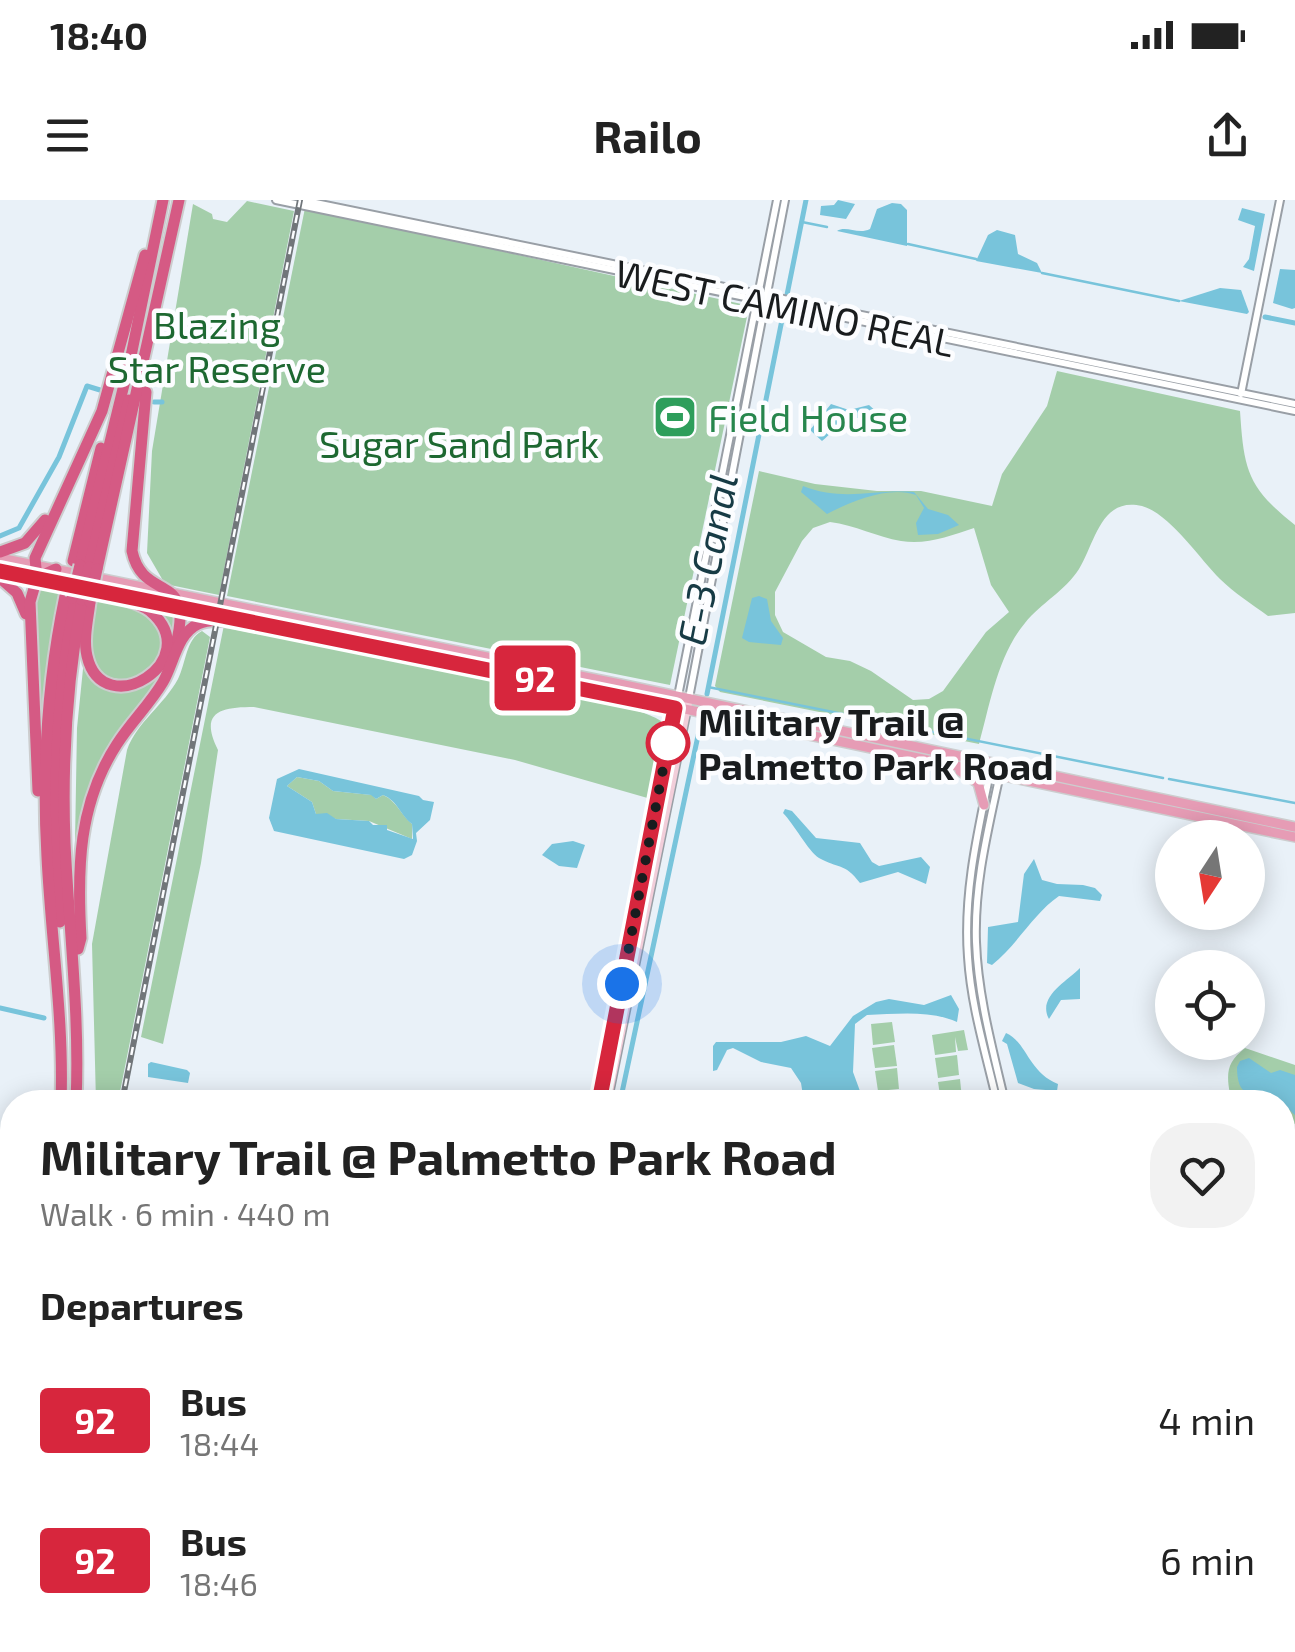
<!DOCTYPE html>
<meta charset="utf-8">
<style>
:root{--surface:#fff;--page:#f2f2f2;--text:#222;--muted:#767676}
body{margin:0;font-family:"Exo 2",sans-serif;background:var(--page);color:var(--text);height:100vh;display:flex;flex-direction:column;font-size:38px;white-space:nowrap}
*{box-sizing:border-box;margin:0}
p{font-size:32px;color:var(--muted)}
.icon{flex:none;width:55px;height:55px;fill:none;stroke:currentColor;stroke-width:2;stroke-linecap:round;stroke-linejoin:round}
.map{position:relative;flex:1;overflow:hidden}
.side{position:absolute;left:0px;top:890px;width:1295px;height:562px;display:flex;flex-direction:column;background:var(--surface);border-radius:40px 40px 0 0;box-shadow:0 5px 25px #0003}
.side>*{flex:none}
.badge{padding:0 20px;border-radius:8px;font-size:35px;line-height:65px}
.needle{width:65px;rotate:192deg}
.buttons{position:absolute;left:1155px;top:620px;display:grid;gap:20px}
.buttons a{display:grid;place-items:center;width:110px;height:110px;border-radius:50%;background:var(--surface);box-shadow:0 5px 25px #0003;font-size:50px}
.you{position:absolute;width:50px;height:50px;margin:-25px;border:8px solid #fff;border-radius:50%;background:#1a73e8;box-shadow:0 0 0 15px #1a73e833}
.map>.badge{position:absolute;translate:-50% -50%;box-shadow:0 0 0 5px #fff}
h2{padding:0 40px;font-size:38px;line-height:90px}
.round{display:grid;place-items:center;flex:none;width:105px;height:105px;border-radius:40px;background:var(--page)}
.overview{display:flex;align-items:center;justify-content:space-between;height:170px;padding:0 40px}
h1{font-size:48px;font-weight:700;line-height:75px}
ul{padding:0;list-style:none}
li{display:flex;align-items:center;gap:30px;height:140px;padding:0 40px}
li div{flex:1}
li b{display:block;font-size:38px}
li em{font-style:normal}
li .badge{min-width:110px;font-weight:700;text-align:center}
.status{display:flex;justify-content:space-between;align-items:center;height:70px;padding:0 50px;background:var(--surface);direction:ltr}
.status svg{height:28px;fill:currentColor}
header{display:flex;justify-content:space-between;align-items:center;height:130px;padding:0 40px;background:var(--surface);font-size:45px;font-weight:700}
.map>svg:first-child{display:block}
.green{fill:#a4ceaa;fill-rule:evenodd}
.water{fill:#78c4db;fill-rule:evenodd}
.lines{fill:none;stroke-linecap:round;stroke-linejoin:round}
.stream{stroke:#78c4db;stroke-width:2.5}
.canal{stroke:#78c4db;stroke-width:5}
.tertiary-casing{stroke:#999fa6;stroke-width:10}
.secondary-casing{stroke:#999fa6;stroke-width:11}
.primary-casing{stroke:#cccdce;stroke-width:12}
.motorway-casing{stroke:#cccdce;stroke-width:15}
.tertiary{stroke:#fff;stroke-width:6}
.secondary{stroke:#f2ceda;stroke-width:8}
.primary{stroke:#e69cb5;stroke-width:9}
.motorway{stroke:#d55a84;stroke-width:11}
.rail-casing{stroke:#71767a;stroke-width:6}
.rail{stroke:#fcfdff;stroke-width:2.5;stroke-dasharray:8;stroke-linecap:butt}
.motorway-bridge-casing{stroke:#cccdce;stroke-width:15;stroke-linecap:butt}
.motorway-bridge{stroke:#d55a84;stroke-width:11}
.line-casing{stroke:#fff;stroke-width:22}
.line{stroke:#d7263d;stroke-width:15}
.walk{stroke:#191c1e;stroke-width:10;stroke-dasharray:0 18}
.stop-dot{fill:#fff;stroke:#d7263d;stroke-width:5}
.labels{text-anchor:middle;dominant-baseline:central;stroke-width:9;stroke-linejoin:round;paint-order:stroke}
.street-label{font-size:38px;fill:#191c1e;stroke:#fcfdff}
.park-label{font-size:38px;fill:#1d6831;stroke:#fcfdff}
.leisure-label{font-size:38px;fill:#27864d;stroke:#fcfdff;text-anchor:start}
.stop-label{font-size:38px;font-weight:bold;fill:#191c1e;stroke:#fcfdff;text-anchor:start}
.water-label{font-size:40px;font-style:italic;fill:#173b45;stroke:#fcfdff}
</style>
<div class="status"><b>18:40</b><svg viewBox="0 0 49 12"><path d="M0 12V9h3v3zM5 12V6h3v6zM10 12V3h3v9zM15 12V0h3v12zM26 1h20v11H26zM47 4h2v5h-2z"/></svg></div>
<header><svg class="icon" aria-label="menu" viewBox="0 0 24 24"><path d="M4 6h16M4 12h16M4 18h16"/></svg>Railo<svg class="icon" aria-label="share" viewBox="0 0 24 24"><path d="M12 15V3M7 8l5-5 5 5M5 13v7h14v-7"/></svg></header>
<div class="map">
<svg width="1295" height="1452" viewBox="0 0 1295 1452">
<rect width="100%" height="100%" fill="#e9f1f8"/>
<g class="green">
<path d="M247,1L294,11L219,395L165,384L147,353L152,251L193,4L212,14L213,19L227,22Z"/>
<path d="M305,8L746,105L748,112L670,485L227,396Z"/>
<path d="M1057,171L1240,211C1244,270 1247,287 1295,325V413L1268,416C1252,404 1234,393 1220,379C1200,359 1169,313 1142,306C1101,296 1095,343 1079,369C1065,391 1041,403 1025,423C998,455 990,504 979,544L720,492L715,486L759,271L815,284L877,291H921L992,306L1002,274L1047,206ZM830,322C855,325 877,337 901,341C927,345 950,336 974,328L991,385L1009,412L986,432L943,491L929,499L913,500L871,471L850,461L826,457L783,432L775,415V392L802,341L813,328Z"/>
<path d="M40,384L61,388L49,457L41,541L33,406Z"/>
<path d="M98,396L130,403L158,423L163,451L146,477C78,490 88,445 98,396Z"/>
<path d="M150,407L176,412L165,472L118,538L78,643L75,642L77,528L84,459L98,478L137,486L167,449Z"/>
<path d="M224,425C280,437 647,498 663,523L651,599L515,560L254,507C220,507 199,512 218,550L201,663L163,844L141,837Z"/>
<path d="M202,431L210,437L118,902H96L92,744L127,550C137,522 164,505 178,479C186,463 186,439 202,431Z"/>
<path d="M297,577L319,581L333,591L372,595L376,599L383,595C397,601 400,614 412,624V639L369,621L336,619L316,614L312,602L287,586Z"/>
<path d="M892,822L895,842L873,845L871,824Z"/>
<path d="M964,830L968,850L958,851L955,837L956,852L935,855L932,835Z"/>
<path d="M894,845L897,866L875,868L872,848Z"/>
<path d="M1245,848L1295,865V924L1283,918L1282,902H1242L1230,894C1226,873 1227,862 1245,848Z"/>
<path d="M957,855L959,875L938,878L935,858Z"/>
<path d="M897,868L899,889L878,891L875,871Z"/>
<path d="M960,879L962,899L941,902L938,882Z"/>
<path d="M6,1292L12,1294V1439L10,1452H0V1299Z"/>
</g>
<g class="water">
<path d="M838,0L855,4L846,19L820,15L821,6L834,5Z"/>
<path d="M892,3L901,4L907,10V46L837,31C846,25 858,35 870,29L877,9Z"/>
<path d="M1242,8L1265,14L1254,71L1243,67L1249,59L1255,26L1238,20Z"/>
<path d="M997,30L1015,35L1018,54L1037,63L1042,73L976,61L988,35Z"/>
<path d="M1280,69L1295,70V108L1292,109L1273,103Z"/>
<path d="M1220,88L1241,90L1249,112L1247,114L1179,101Z"/>
<path d="M831,204L849,210L869,205L888,222L882,226C850,209 845,221 822,241L810,230Z"/>
<path d="M803,286C844,302 872,289 914,292L928,309L948,315L959,325L938,334L918,335L916,323L924,308L916,295C889,285 850,302 827,314L801,292Z"/>
<path d="M759,396L767,399L771,421L783,438L781,445L749,442L742,438L752,398Z"/>
<path d="M299,569L419,596L423,600L434,602L430,620L416,633L417,641L412,655L404,659L274,631L269,618L277,579ZM297,577L319,581L333,591L371,595L376,599L383,595C398,601 400,615 412,624L413,639L387,630V625H373L369,621L336,619L327,613L316,614L312,602L287,586Z"/>
<path d="M785,609L792,611L816,638L860,643L872,662L879,666L921,657L930,667L926,684L898,672L860,683C844,662 838,669 819,658C808,651 794,624 783,613Z"/>
<path d="M573,641L585,645L577,668L559,666L542,655L552,644Z"/>
<path d="M1034,659L1042,680L1057,684L1083,685L1095,688L1102,695L1100,701L1059,696C1034,713 1017,745 992,765L987,763L988,727L1018,722L1024,674Z"/>
<path d="M1080,768V799L1061,800L1049,819C1037,797 1066,782 1080,768Z"/>
<path d="M951,795L959,809L957,822C930,810 897,814 867,815L855,824L853,872L864,902H804L801,883L791,868L761,862L733,848L727,850L717,870L713,871V846L716,842H781L806,836L830,846L853,816L876,802L889,799L924,805Z"/>
<path d="M1006,833C1027,842 1028,872 1058,884L1057,891L1034,889L1018,883L1007,844L1002,841Z"/>
<path d="M1249,858L1271,873L1280,870L1295,875V915C1289,910 1283,902 1276,900C1253,894 1237,900 1237,867L1240,861Z"/>
<path d="M151,862L187,870L190,873L188,883L148,877V864Z"/>
<path d="M1287,1293L1295,1295V1413L1283,1428V1394L1290,1366L1283,1348V1294Z"/>
</g>
<g class="lines">
<g class="stream">
<path d="M802,22L827,27"/>
<path d="M908,44L976,59"/>
<path d="M1042,73L1179,101"/>
<path d="M708,487L1163,578"/>
<path d="M1169,579L1295,603"/>
</g>
<g class="canal">
<path d="M1265,117L1295,123"/>
<path d="M154,202H162"/>
<path d="M0,336L19,328L59,257L87,186L100,190"/>
<path d="M707,494L806,0"/>
<path d="M0,808L44,818"/>
<path d="M620,902L702,517"/>
<path d="M1282,1083L1295,1086"/>
<path d="M996,1452L1000,1440"/>
</g>
<defs>
<g id="tertiary">
<path d="M276,0L1295,211"/>
<path d="M301,0L1295,204"/>
<path d="M1241,194L1280,0"/>
<path d="M678,496L777,0"/>
<path d="M689,498L785,0"/>
<path d="M992,563C979,627 963,691 968,757C971,806 986,854 997,902"/>
<path d="M1000,574C988,630 974,685 976,742C978,797 993,850 1005,902"/>
<path d="M1282,1132L1295,1141"/>
<path d="M267,1440L317,1452"/>
<path d="M1113,1440L1130,1452"/>
<path d="M266,1452L268,1440"/>
<path d="M977,1452L981,1440"/>
<path d="M986,1452L990,1440"/>
<path d="M1277,1452L1295,1439"/>
</g>
<g id="secondary">
<path d="M599,902L676,504"/>
<path d="M607,902L689,498"/>
<path d="M29,1452L33,1440"/>
<path d="M38,1452L42,1440"/>
<path d="M487,1452L490,1440"/>
</g>
<g id="primary">
<path d="M0,358L620,484L1295,627"/>
<path d="M0,371L81,387"/>
<path d="M135,398L222,417"/>
<path d="M272,428L513,473L1295,637"/>
<path d="M960,571L978,583L984,605"/>
</g>
<g id="motorway">
<path d="M146,192L132,351C143,403 195,370 176,444"/>
<path d="M0,352L25,343L45,320"/>
<path d="M73,361L101,248"/>
<path d="M80,365L131,156L163,0"/>
<path d="M89,367L129,200"/>
<path d="M97,369L179,0"/>
<path d="M0,378L17,393L26,414"/>
<path d="M37,378L35,358L102,211L145,55"/>
<path d="M90,402C88,419 83,439 87,456C103,525 208,460 150,411C137,401 116,398 100,391"/>
<path d="M38,591L30,402L37,378L56,369"/>
<path d="M60,722C51,612 53,507 72,398"/>
<path d="M78,749L81,738C77,669 78,604 117,544C131,522 150,504 163,482C174,463 177,434 198,424C219,414 252,428 275,429"/>
<path d="M61,902C64,820 51,739 47,657C42,570 47,482 65,396"/>
<path d="M76,902C80,816 69,730 65,643C62,562 67,480 82,400"/>
<path d="M0,1200L12,1165"/>
<path d="M0,1217L8,1196"/>
<path d="M0,1254L12,1222"/>
</g>
</defs>
<use href="#tertiary" class="tertiary-casing"/>
<use href="#secondary" class="secondary-casing"/>
<use href="#primary" class="primary-casing"/>
<use href="#motorway" class="motorway-casing"/>
<use href="#tertiary" class="tertiary"/>
<use href="#secondary" class="secondary"/>
<use href="#primary" class="primary"/>
<use href="#motorway" class="motorway"/>
<defs>
<g id="rail">
<path d="M122,902L300,0"/>
<path d="M13,1452L15,1440"/>
</g>
</defs>
<use href="#rail" class="rail-casing"/>
<use href="#rail" class="rail"/>
<defs>
<g id="motorway-bridge">
<path d="M72,398L80,365"/>
<path d="M82,400L89,367"/>
<path d="M90,402L97,369"/>
</g>
</defs>
<use href="#motorway-bridge" class="motorway-bridge-casing"/>
<use href="#motorway-bridge" class="motorway-bridge"/>
</g>
<g class="lines">
<defs>
<path id="line" d="M0,371L675,508L599,902"/>
</defs>
<use href="#line" class="line-casing"/>
<use href="#line" class="line"/>
<path class="walk" d="M622,784L668,543"/>
</g>
<defs>
<symbol id="stadium-square" viewBox="-11 -11 22 22"><rect x="-9" y="-9" width="18" height="18" rx="4" fill="#2e9e5b" stroke="#fcfdff"/><path d="M0-5a6.5 5 0 1 0 0 10a6.5 5 0 1 0 0-10ZM-3.5-1.8h7v3.6h-7Z" fill="#fff"/></symbol>
</defs>
<g fill-rule="evenodd">
<use href="#stadium-square" x="650" y="192" width="50" height="50"/>
</g>
<circle class="stop-dot" cx="668" cy="543" r="20"/>
<g class="labels">
<g class="street-label">
<text transform="translate(785 107) rotate(12)">WEST CAMINO REAL</text>
</g>
<g class="park-label">
<text x="217" y="124">Blazing<tspan x="217" dy="44">Star Reserve</tspan></text>
<text x="459" y="243">Sugar Sand Park</text>
</g>
<g class="leisure-label">
<text x="708" y="217">Field House</text>
</g>
<g class="stop-label">
<text x="698" y="521">Military Trail @<tspan x="698" dy="44">Palmetto Park Road</tspan></text>
</g>
<g class="water-label">
<text transform="translate(706 359) rotate(-79)">E-3 Canal</text>
</g>
</g>
</svg>
<div class="buttons">
<a><svg class="needle" viewBox="-14 -14 28 28"><path d="M0-13l5 13h-10z" fill="#e53935"/><path d="M0 13l5-13h-10z" fill="#767676"/></svg></a>
<a><svg class="icon" aria-label="locate" viewBox="0 0 24 24"><circle cx="12" cy="12" r="6"/><path d="M12 2v4M12 18v4M2 12h4M18 12h4"/></svg></a>
</div>
<div class="you" style="left:622px;top:784px"></div>
<b class="badge" style="left:535px;top:478px;background:#d7263d;color:#fff">92</b>
<section class="side">
<div class="overview"><div><h1>Military Trail @ Palmetto Park Road</h1><p>Walk · 6 min · 440 m</p></div><a class="round"><svg class="icon" aria-label="heart" viewBox="0 0 24 24"><path d="M12 20l-8-8c-3-5 5-10 8-4 3-6 11-1 8 4z"/></svg></a></div>
<h2>Departures</h2>
<ul>
<li><span class="badge" style="background:#d7263d;color:#fff">92</span><div><b>Bus</b><p>18:44</p></div><em>4 min</em></li>
<li><span class="badge" style="background:#d7263d;color:#fff">92</span><div><b>Bus</b><p>18:46</p></div><em>6 min</em></li>
</ul>
</section>
</div>
